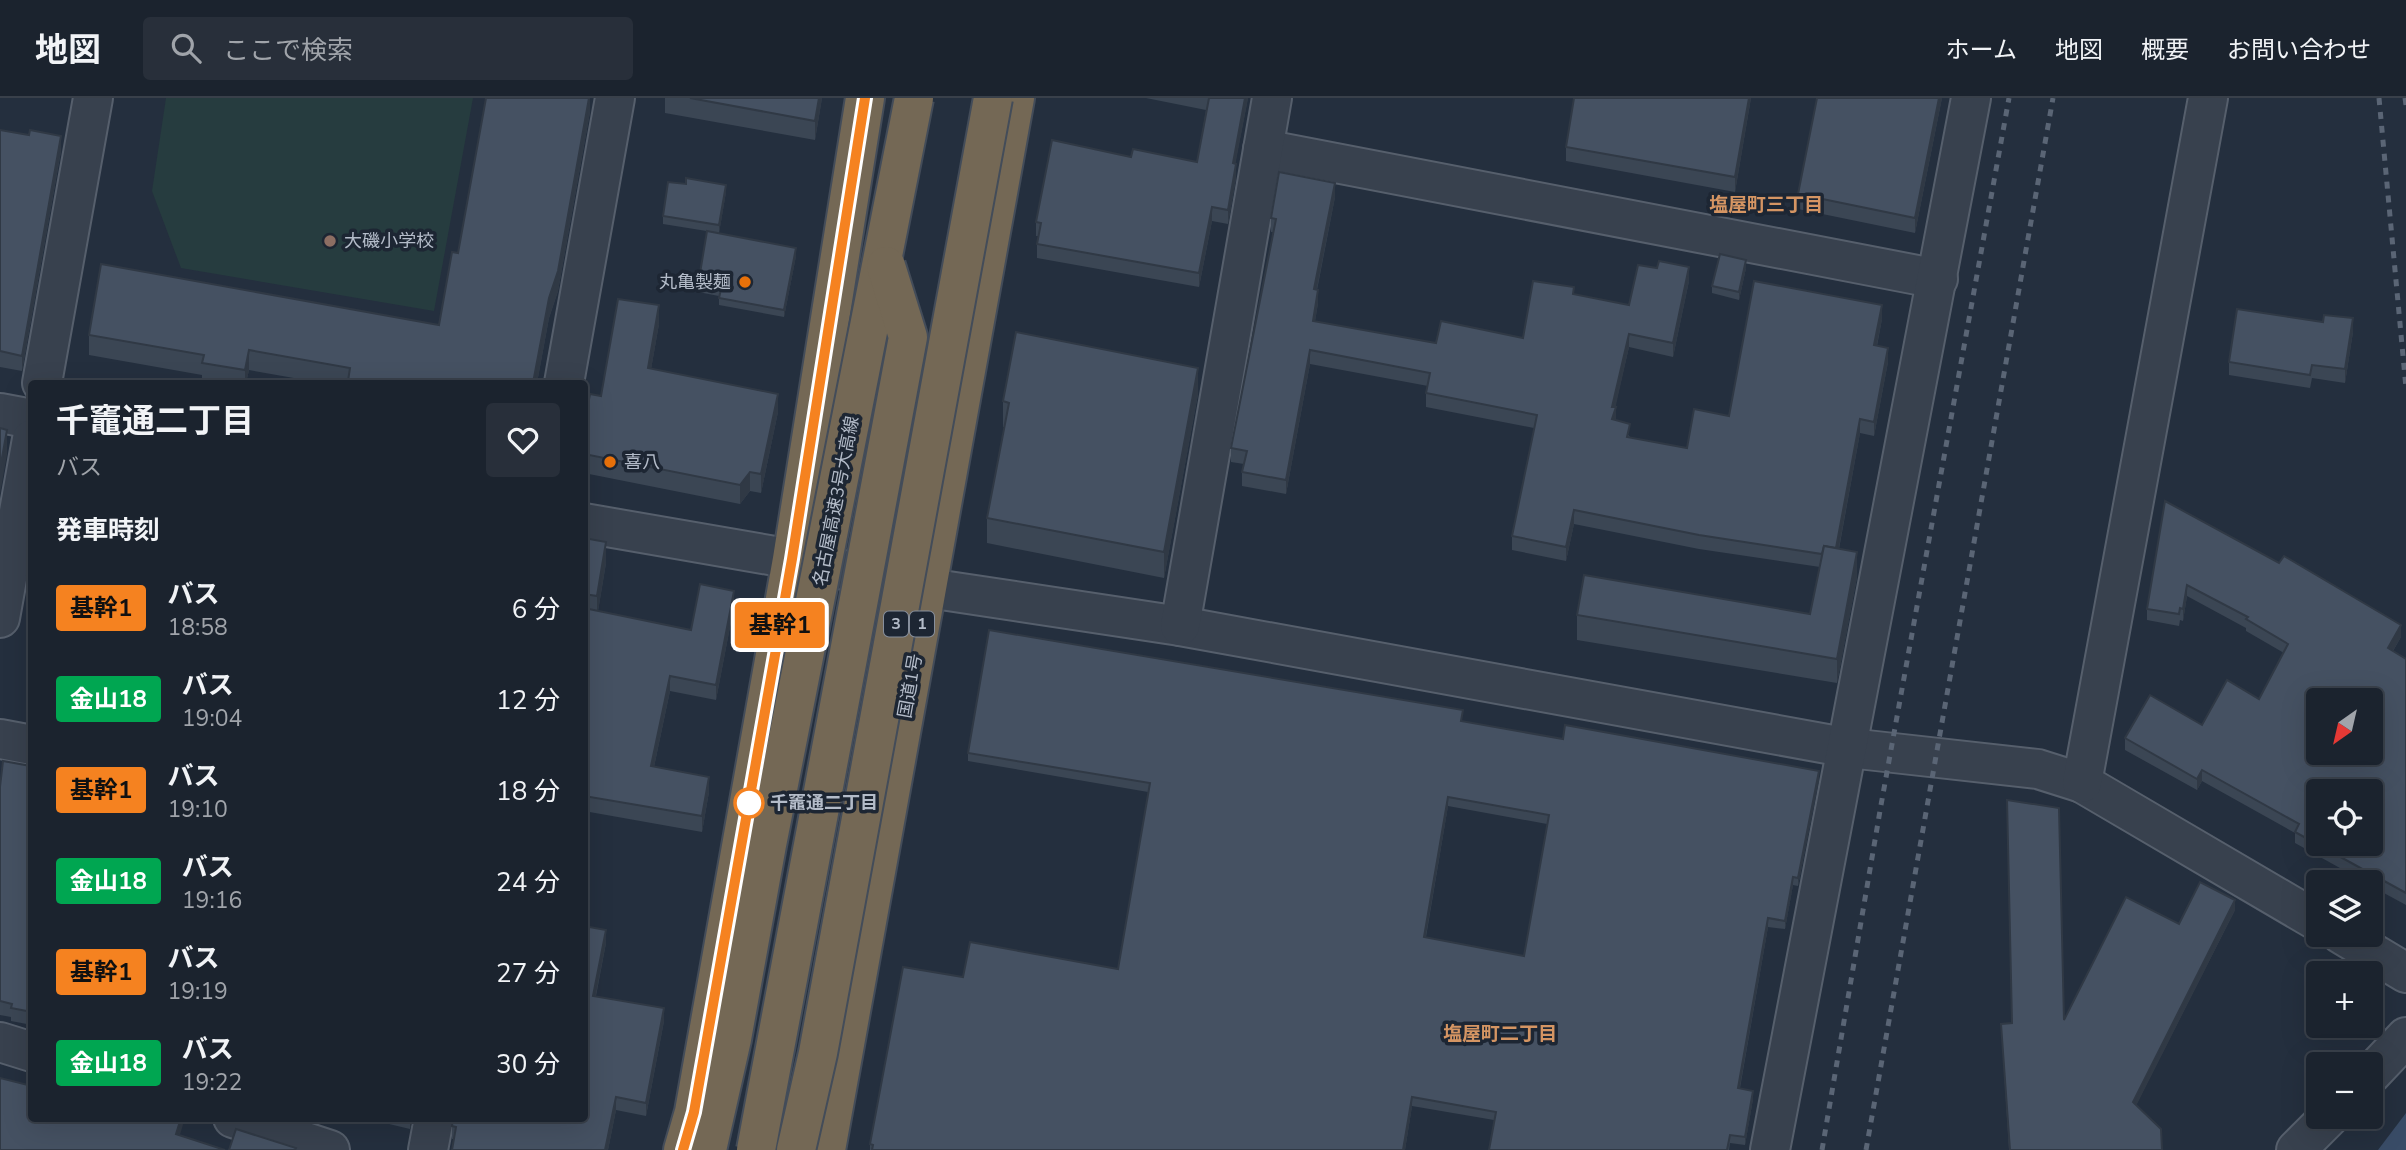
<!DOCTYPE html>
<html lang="ja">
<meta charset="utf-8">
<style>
:root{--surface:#1b232e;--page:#282f3a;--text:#f1f3f6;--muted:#a0a4aa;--line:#39404a}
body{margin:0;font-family:"Nunito Sans","Noto Sans JP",sans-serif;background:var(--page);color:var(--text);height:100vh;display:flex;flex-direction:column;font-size:26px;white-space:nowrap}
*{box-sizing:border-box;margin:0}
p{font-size:23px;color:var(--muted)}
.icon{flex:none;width:38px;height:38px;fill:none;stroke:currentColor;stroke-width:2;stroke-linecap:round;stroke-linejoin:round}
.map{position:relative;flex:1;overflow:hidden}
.drawer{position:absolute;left:28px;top:282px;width:560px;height:742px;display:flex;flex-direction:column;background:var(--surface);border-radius:7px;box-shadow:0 7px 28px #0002,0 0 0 2px var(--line)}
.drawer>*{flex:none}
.badge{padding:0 14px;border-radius:5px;font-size:24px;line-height:46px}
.needle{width:46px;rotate:214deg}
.controls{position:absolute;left:2306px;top:590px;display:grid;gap:14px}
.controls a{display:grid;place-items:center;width:77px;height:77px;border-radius:7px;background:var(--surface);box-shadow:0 7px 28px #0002,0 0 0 2px var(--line);font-size:35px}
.map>.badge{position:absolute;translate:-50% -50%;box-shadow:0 0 0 4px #fff}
h2{padding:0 28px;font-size:26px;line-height:63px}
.round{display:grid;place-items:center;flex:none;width:74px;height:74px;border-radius:7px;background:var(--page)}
.head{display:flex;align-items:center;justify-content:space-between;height:119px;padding:0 28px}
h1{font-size:33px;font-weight:700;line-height:52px}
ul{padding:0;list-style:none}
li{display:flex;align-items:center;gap:21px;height:91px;padding:0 28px}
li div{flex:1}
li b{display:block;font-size:26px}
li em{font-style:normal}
li .badge{min-width:77px;font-weight:700;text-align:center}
header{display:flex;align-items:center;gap:42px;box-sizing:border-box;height:98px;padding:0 35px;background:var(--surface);border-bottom:2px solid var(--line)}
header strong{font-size:33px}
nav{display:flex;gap:38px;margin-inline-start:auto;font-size:24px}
.search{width:490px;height:63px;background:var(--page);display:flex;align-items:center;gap:18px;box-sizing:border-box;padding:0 24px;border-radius:7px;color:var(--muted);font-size:26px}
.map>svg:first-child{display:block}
.green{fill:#263c3f}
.water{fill:#394c67}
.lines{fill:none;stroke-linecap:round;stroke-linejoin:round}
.minor-casing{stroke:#565f6c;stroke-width:42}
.highway-casing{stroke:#434c59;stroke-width:42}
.minor{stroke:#38414e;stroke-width:38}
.highway{stroke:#746855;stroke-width:38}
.rail{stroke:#5a6575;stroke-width:5;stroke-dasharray:7 7;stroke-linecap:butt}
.highway-bridge-casing{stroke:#434c59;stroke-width:42;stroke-linecap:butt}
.highway-bridge{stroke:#746855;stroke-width:38}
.wall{fill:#3b4654;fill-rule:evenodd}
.shaded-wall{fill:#303945}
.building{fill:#455162;stroke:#303945;stroke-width:2;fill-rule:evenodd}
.line-casing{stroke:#fff;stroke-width:16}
.line{stroke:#f58220;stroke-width:10}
.education-dot{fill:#8d6e63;stroke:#1d2633;stroke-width:2.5}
.food-dot{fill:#e8710a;stroke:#1d2633;stroke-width:2.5}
.stop-dot{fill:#fff;stroke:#f58220;stroke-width:3.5}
.labels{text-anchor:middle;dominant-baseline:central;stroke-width:7;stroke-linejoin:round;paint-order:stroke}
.shield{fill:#1d2633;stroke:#878f9c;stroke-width:2}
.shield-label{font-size:16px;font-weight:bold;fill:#b4bcc9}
.poi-label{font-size:18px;fill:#b4bcc9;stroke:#1d2633;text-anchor:start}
.street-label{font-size:18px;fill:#b4bcc9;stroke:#1d2633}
.stop-label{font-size:18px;font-weight:bold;fill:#b4bcc9;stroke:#1d2633;text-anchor:start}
.neighbourhood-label{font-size:19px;font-weight:bold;fill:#d59563;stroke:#1d2633}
</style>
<header>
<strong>地図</strong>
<div class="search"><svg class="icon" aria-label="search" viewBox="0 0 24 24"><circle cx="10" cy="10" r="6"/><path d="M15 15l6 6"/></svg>ここで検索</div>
<nav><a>ホーム</a><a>地図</a><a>概要</a><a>お問い合わせ</a></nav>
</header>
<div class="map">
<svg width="2406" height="1052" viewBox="0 0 2406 1052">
<rect width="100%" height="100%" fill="#242f3e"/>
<path class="green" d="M166,0H473L434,213L181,170L152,93Z"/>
<path class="water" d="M2406,1015V1052H2378Z"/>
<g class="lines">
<defs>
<g id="minor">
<path d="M1263,51L1938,181"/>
<path d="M42,285L93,0"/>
<path d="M564,285L615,0"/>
<path d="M0,315L32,321"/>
<path d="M584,425L792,461L928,490L1180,528L1849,650L2038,671L2082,685L2319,824"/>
<path d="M0,520L32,341"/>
<path d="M1180,528L1272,0"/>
<path d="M0,641L32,647"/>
<path d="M2082,685L2208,0"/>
<path d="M2341,836L2406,875"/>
<path d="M0,944L32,954"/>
<path d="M2371,976L2406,939"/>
<path d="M233,1020L330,1052"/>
<path d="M428,1052L434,1020"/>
<path d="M1770,1052L1971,0"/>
<path d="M2296,1052L2330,1018"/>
</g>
<g id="highway">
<path d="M683,1052L694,1014L792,461L865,0"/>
<path d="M826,1052L1015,0"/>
</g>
</defs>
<use href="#minor" class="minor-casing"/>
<use href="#highway" class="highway-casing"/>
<use href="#minor" class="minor"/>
<use href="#highway" class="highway"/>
<g class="rail">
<path d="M2379,0L2406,290"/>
<path d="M2405,0L2406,7"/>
<path d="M1822,1052L1881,707L2009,0"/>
<path d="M1866,1052L2053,0"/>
</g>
<defs>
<g id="highway-bridge">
<path d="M707,1052L732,941L767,747L914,0"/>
<path d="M756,1052L908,239L886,168"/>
<path d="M796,1052L818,955L993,0"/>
</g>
</defs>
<use href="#highway-bridge" class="highway-bridge-casing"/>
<use href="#highway-bridge" class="highway-bridge"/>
</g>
<g class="wall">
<path d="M590,0V14L558,193L549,220L537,285H322L249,272L246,285H202V277L89,257V237L439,227L458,155Z"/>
<path d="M665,0H822L815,42L665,15Z"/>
<path d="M1146,0H1248L1235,66L1236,80L1228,126L1212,123L1199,189L1037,160V146L1039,138H1036V124L1131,59L1197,64L1206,12Z"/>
<path d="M1751,0L1735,94L1566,63V49Z"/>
<path d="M1942,0L1915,135L1798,111V96Z"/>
<path d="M0,32L61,53L22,273L0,269Z"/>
<path d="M726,94L719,135L663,126V118Z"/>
<path d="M1335,99L1317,192L1318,205L1315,223L1436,245L1523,240L1574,196L1629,207L1689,183L1673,259L1629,249L1615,309L1616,322L1630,339L1687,350L1729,318L1882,221L1877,248L1888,264L1874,338L1860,335L1839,451L1857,479L1837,585L1577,542V517L1810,516L1820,469L1699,451L1574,426L1566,463L1512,452V438L1534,330L1426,309V295L1428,288L1310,266L1286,396L1242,388V374L1244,366L1231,364V350L1273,134H1271V120Z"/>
<path d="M796,158L784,219L719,207V198L698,194V187Z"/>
<path d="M1746,170L1739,202L1712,195V188Z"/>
<path d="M659,226L651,271L778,314L761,395L750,393L740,406L584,375V328L601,298Z"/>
<path d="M2353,234L2345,285L2312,280L2310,290L2229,277V264Z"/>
<path d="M1198,296L1164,480L987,445V420L1005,329H1003V303Z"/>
<path d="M2165,403L2401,539L2393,553L2406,561V807L2371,788V784H2365L2295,745V735L2202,683L2197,692L2125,652V640L2202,627L2259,601L2284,555L2246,533V530L2187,498L2183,523L2180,522L2179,528L2147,522V511Z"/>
<path d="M584,440L606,465L598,513L691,532L734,508L716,602L670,593L654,669L709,694L702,734L584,713Z"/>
<path d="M32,453V493L27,492V477Z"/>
<path d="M32,575V610L27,609V594Z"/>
<path d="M1463,624L1563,641L1819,681L1798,788L1793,787L1785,831L1768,829L1740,990L1753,1001L1745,1047L1730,1045L1729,1052H1489L1494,1022L1412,1008L1405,1052H870V1046L963,879L1118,871L1148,694L968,663V655ZM1448,708L1547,726L1524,858L1426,839Z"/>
<path d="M32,665V927L11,923V919L0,917V689L31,668Z"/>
<path d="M2235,812L2136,1007L2162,1052H2009L2001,926L2064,922L2179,826Z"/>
<path d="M584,828L606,845L596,898L664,923L646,1018L616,1012L608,1052H452L454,1041H452V1028Z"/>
<path d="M364,1020H413L410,1031Z"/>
</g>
<g class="shaded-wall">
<path d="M589,0H590V14L558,193L549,220L537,285H533L549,200Z"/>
<path d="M819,0H822L815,42V23Z"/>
<path d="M1245,0H1248L1233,79V65Z"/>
<path d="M1749,0H1751L1735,94V79Z"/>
<path d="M1939,0H1942L1915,135V120Z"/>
<path d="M61,38V53L22,273V258Z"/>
<path d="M1236,66V80L1228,126V112Z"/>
<path d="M1335,85V99L1314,205V191Z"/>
<path d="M726,87V94L719,135V127Z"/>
<path d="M1212,109V123L1199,189V175Z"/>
<path d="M796,150V158L784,219V212Z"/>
<path d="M1746,162V170L1739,202V194Z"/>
<path d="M1689,169V183L1673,259V245Z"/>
<path d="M1318,192V205L1313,236V223Z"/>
<path d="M659,207V226L648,289V270Z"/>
<path d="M1882,207V221L1874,261V247Z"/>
<path d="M2353,220V234L2345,285V271Z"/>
<path d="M1629,236V249L1614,316L1616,309V323L1612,335V309Z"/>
<path d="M1888,250V264L1874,338V324Z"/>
<path d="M249,252V272L246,285H245V272Z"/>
<path d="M1310,252V266L1286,396V382Z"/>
<path d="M1198,270V296L1164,480V454Z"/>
<path d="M778,296V314L761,395V376Z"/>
<path d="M1860,321V335L1835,471V457Z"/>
<path d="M7,332V357L0,396V371Z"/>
<path d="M750,374V393L740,406V387Z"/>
<path d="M1574,412V426L1566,463V449Z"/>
<path d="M606,444V465L597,519V498Z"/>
<path d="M1857,454V479L1837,585V561Z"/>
<path d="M2187,487V498L2183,523V511Z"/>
<path d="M734,493V508L716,602V587Z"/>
<path d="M2401,527V539L2388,561V550Z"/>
<path d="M670,578V593L651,683V668Z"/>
<path d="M2202,672V683L2197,692V681Z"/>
<path d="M1819,673V681L1798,788V780Z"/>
<path d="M709,679V694L702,734V718Z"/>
<path d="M1448,699V708L1424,848V839Z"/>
<path d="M1793,779V787L1785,831V823Z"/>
<path d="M2235,802V812L2133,1014V1004Z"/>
<path d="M1768,820V829L1738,999V990Z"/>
<path d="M606,832V845L593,911V898Z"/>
<path d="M664,910V923L646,1018V1005Z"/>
<path d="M1753,993V1001L1745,1047V1039Z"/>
<path d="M616,999V1012L608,1052H605Z"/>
<path d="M1412,999V1008L1405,1052H1403Z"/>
<path d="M181,1020H185L176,1050V1036Z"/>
<path d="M410,1020H413L410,1031Z"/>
</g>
<g class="building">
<path d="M486,0H589L558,173L549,200L533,285H358L348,283L350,270L249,252L245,272L202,265L204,257L89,237L101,166L439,227L452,154L458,155Z"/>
<path d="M690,0H819L815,23Z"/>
<path d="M1209,0H1245L1233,65L1236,66L1228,112L1212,109L1199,175L1037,146L1041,125L1036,124L1052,42L1131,59L1133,51L1197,64Z"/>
<path d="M1574,0H1749L1735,79L1566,49Z"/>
<path d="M1817,0H1939L1915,120L1798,96Z"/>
<path d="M0,32L29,37L30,32L61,38L22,258L0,253Z"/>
<path d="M1279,74L1335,85L1314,191L1318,192L1313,223L1436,245L1441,223L1523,240L1533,183L1574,189L1573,196L1629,207L1638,167L1657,170L1659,163L1689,169L1673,245L1629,236L1612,309H1616L1612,321L1630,326L1627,339L1687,350L1694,311L1729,318L1754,183L1882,207L1874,247L1888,250L1874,324L1860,321L1836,450L1824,448L1822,456L1699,437L1574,412L1566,449L1512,438L1537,317L1426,295L1430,275L1310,252L1286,382L1242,374L1247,353L1231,350L1276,121L1271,120Z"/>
<path d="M686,80L726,87L719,127L663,118L668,84L686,86Z"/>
<path d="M707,133L796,150L784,212L719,200L721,191L698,187Z"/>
<path d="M1720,156L1746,162L1739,194L1712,188Z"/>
<path d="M618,201L659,207L648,270L778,296L761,376L750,374L740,387L584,356V328L590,296L601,298Z"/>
<path d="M2237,211L2323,224L2324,217L2353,220L2345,271L2312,267L2310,277L2229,264Z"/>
<path d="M1016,234L1198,270L1164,454L987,420L1009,305L1003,303Z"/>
<path d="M0,330L7,332L0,371Z"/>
<path d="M2165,403L2279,465L2284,458L2401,527L2388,550L2406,561V795L2295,734L2299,726L2202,672L2197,681L2125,640L2150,597L2202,627L2227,582L2259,601L2288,546L2246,521L2248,519L2187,487L2183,511L2180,510L2179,516L2147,511ZM2319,602H2371V654H2319ZM2319,693H2371V746H2319Z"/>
<path d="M584,440L606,444L597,498L584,496Z"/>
<path d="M1824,448L1857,454L1837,561L1577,517L1584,477L1810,516Z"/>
<path d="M32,453V478L27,477Z"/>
<path d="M700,486L734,493L716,587L670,578L651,668L709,679L702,718L584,698V510L691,532Z"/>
<path d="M989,532L1463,612L1461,623L1563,641L1565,627L1819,673L1798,780L1793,779L1785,823L1768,820L1738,990L1753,993L1745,1039L1730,1037L1727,1052H1489L1496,1014L1412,999L1403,1052H872L873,1047L870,1046L903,869L963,879L970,844L1118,871L1150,685L968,655ZM1448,699L1549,717L1524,858L1424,839Z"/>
<path d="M32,575V595L27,594Z"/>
<path d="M3,663L31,668L32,665V914L11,910L12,906L0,903V689Z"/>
<path d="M2007,702L2059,710L2064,922L2126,799L2179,826L2200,784L2235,802L2133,1004L2161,1031L2162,1052H2010L2001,926L2012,925Z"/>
<path d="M584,828L606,832L593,898L664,910L646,1005L616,999L605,1052H452L456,1029L452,1028L453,1020H584Z"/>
<path d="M0,980L32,988V1020H181L176,1036L225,1052H0Z"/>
<path d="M236,1031L296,1050L295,1052H229Z"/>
</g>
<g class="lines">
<defs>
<path id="line" d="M683,1052L694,1014L792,461L865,0"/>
</defs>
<use href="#line" class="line-casing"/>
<use href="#line" class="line"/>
</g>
<circle class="education-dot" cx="330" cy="143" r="7"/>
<g class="food-dot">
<circle cx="745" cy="184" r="7"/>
<circle cx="610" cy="364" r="7"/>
</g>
<circle class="stop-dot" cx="749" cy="705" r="14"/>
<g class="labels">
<g class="shield">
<rect x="884" y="513.5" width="24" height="25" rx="5"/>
<rect x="910" y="513.5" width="24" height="25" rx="5"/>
</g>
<g class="shield-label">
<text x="896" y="526">3</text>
<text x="922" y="526">1</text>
</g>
<g class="poi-label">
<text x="344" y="143">大磯小学校</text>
<text x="731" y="184" text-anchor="end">丸亀製麺</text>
<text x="624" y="364">喜八</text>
</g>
<g class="street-label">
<text transform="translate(836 403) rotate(-79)">名古屋高速3号大高線</text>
<text transform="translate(910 588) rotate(-80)">国道1号</text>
</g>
<g class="stop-label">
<text x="770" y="705">千竈通二丁目</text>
</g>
<g class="neighbourhood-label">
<text x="1766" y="107">塩屋町三丁目</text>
<text x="1500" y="936">塩屋町二丁目</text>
</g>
</g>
</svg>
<div class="controls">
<a><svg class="needle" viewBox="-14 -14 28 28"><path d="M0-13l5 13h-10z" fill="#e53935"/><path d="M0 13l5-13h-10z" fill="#a0a4aa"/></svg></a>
<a><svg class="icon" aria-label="locate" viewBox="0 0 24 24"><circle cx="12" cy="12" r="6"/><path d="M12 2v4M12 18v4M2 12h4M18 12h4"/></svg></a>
<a><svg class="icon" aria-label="layers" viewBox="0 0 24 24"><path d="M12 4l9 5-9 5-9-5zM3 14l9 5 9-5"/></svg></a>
<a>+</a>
<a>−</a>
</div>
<b class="badge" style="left:780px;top:527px;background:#f58220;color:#111">基幹1</b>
<section class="drawer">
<div class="head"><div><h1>千竈通二丁目</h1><p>バス</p></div><a class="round"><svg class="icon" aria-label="heart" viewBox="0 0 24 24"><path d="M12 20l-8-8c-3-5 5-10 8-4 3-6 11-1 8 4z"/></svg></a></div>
<h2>発車時刻</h2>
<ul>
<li><span class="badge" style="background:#f58220;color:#111">基幹1</span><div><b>バス</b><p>18:58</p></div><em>6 分</em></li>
<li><span class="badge" style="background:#00a651;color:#fff">金山18</span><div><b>バス</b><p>19:04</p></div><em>12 分</em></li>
<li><span class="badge" style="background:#f58220;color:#111">基幹1</span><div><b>バス</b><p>19:10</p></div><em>18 分</em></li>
<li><span class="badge" style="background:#00a651;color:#fff">金山18</span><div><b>バス</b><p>19:16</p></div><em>24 分</em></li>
<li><span class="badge" style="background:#f58220;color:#111">基幹1</span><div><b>バス</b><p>19:19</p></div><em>27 分</em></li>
<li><span class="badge" style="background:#00a651;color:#fff">金山18</span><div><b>バス</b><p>19:22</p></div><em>30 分</em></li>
</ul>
</section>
</div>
